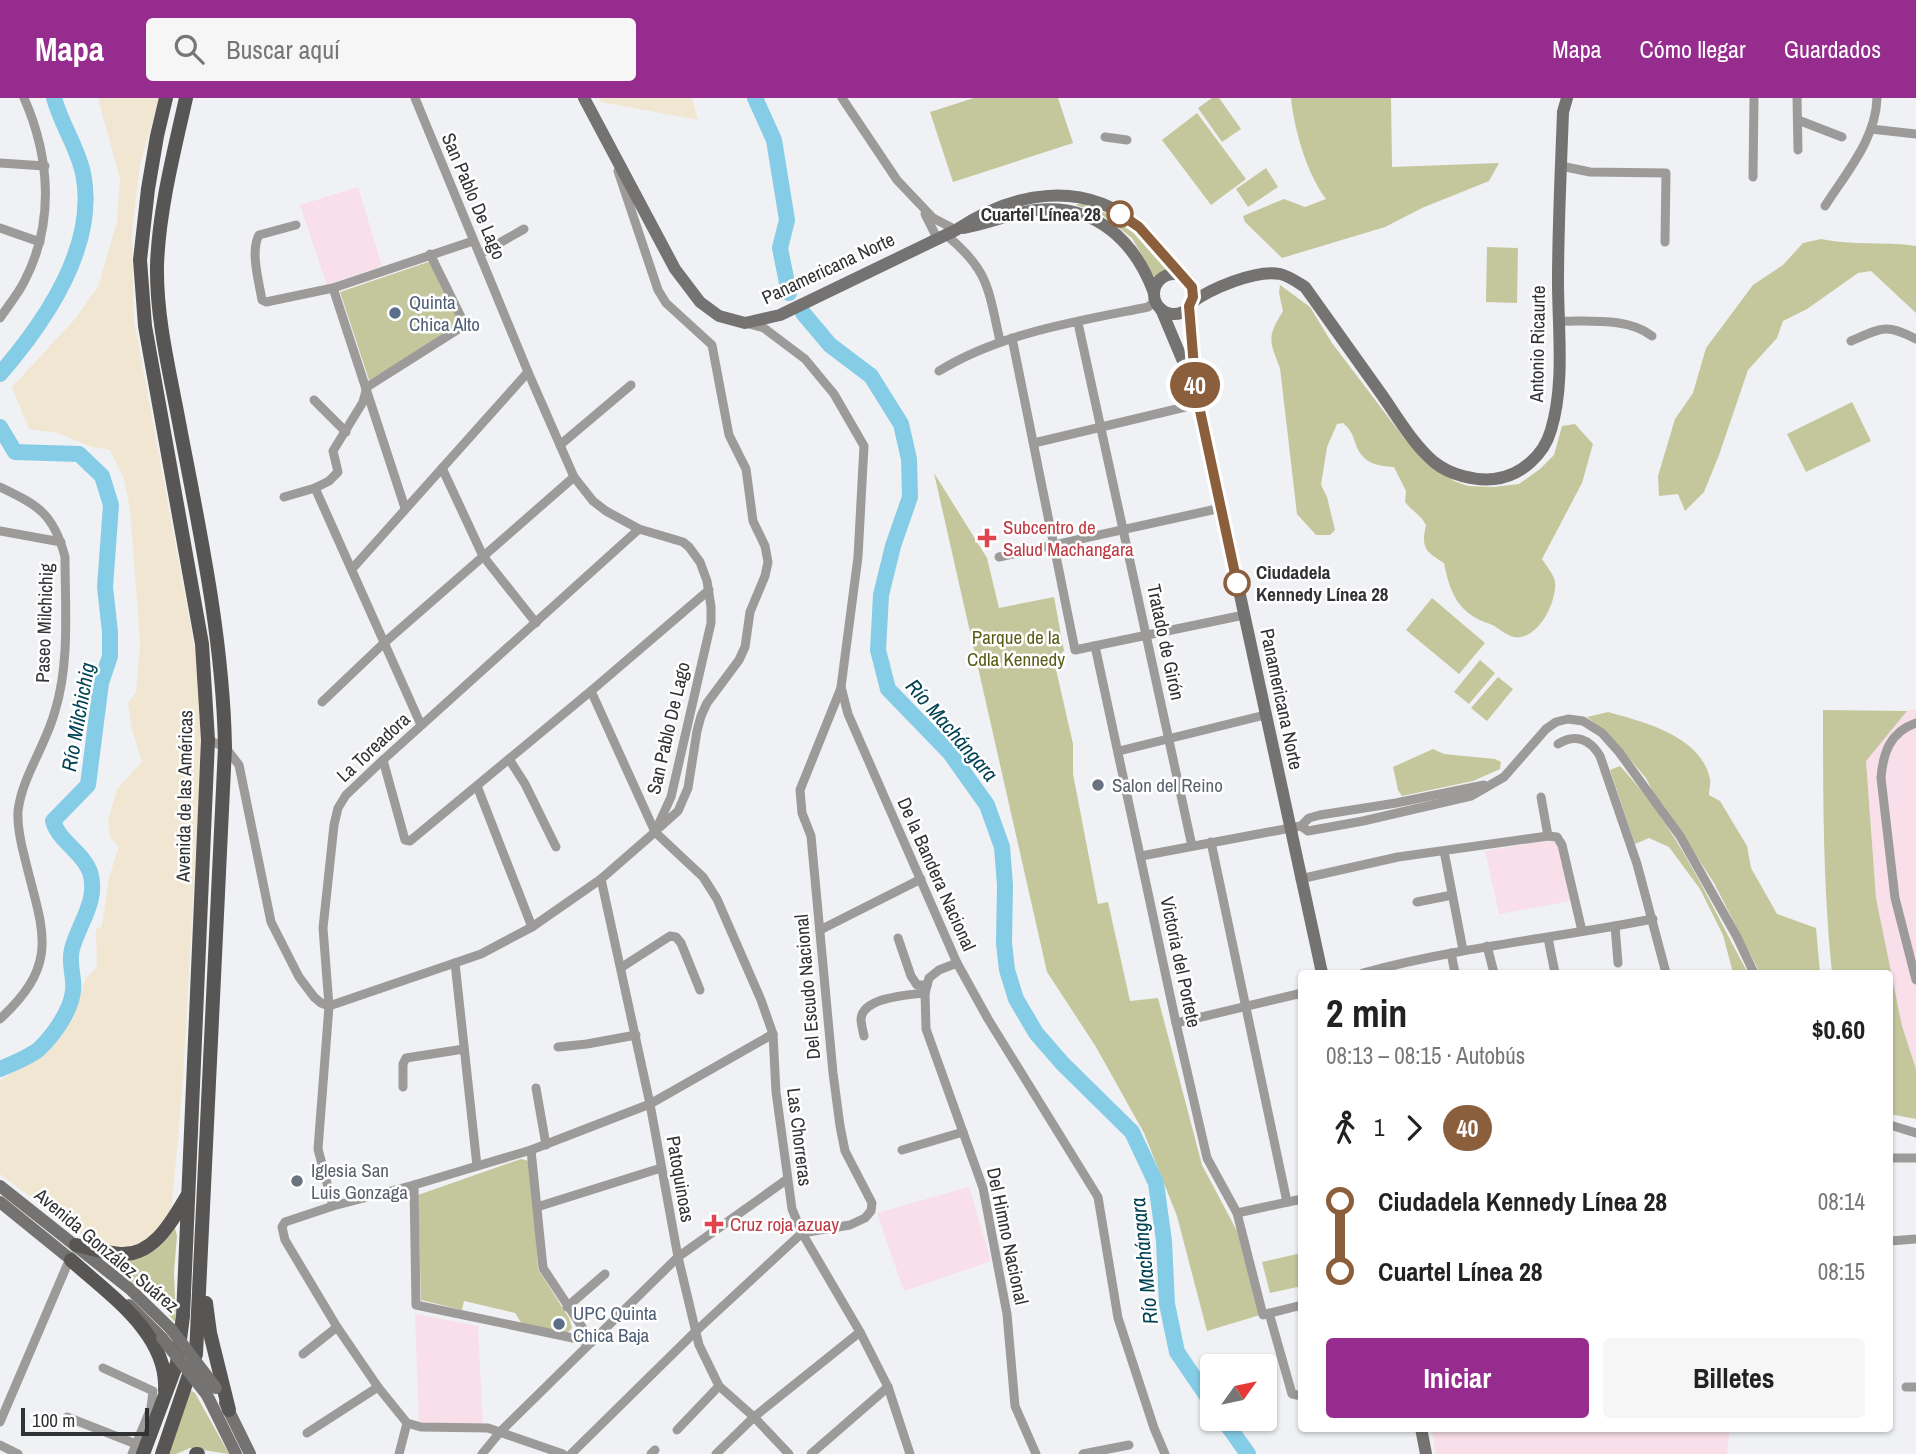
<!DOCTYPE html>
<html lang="es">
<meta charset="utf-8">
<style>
:root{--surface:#fff;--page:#f6f6f6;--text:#222;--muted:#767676;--accent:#962c8e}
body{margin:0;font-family:"Archivo Narrow",sans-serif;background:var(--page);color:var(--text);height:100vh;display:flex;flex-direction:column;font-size:26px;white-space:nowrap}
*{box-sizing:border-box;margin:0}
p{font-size:23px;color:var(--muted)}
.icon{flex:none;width:38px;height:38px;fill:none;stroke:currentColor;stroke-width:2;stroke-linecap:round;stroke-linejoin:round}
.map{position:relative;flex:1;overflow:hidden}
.side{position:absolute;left:1298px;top:872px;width:595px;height:462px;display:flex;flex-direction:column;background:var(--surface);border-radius:7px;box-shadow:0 2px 5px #0004}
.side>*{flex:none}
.badge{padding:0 14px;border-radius:23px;font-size:24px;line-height:46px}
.needle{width:46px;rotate:57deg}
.tools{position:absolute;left:1200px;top:1256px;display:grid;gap:14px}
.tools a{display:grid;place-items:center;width:77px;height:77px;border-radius:7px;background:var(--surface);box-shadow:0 2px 5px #0004;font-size:35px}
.scale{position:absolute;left:21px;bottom:18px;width:128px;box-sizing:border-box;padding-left:7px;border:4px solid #313233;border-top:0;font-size:19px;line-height:24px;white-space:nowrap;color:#313233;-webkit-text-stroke:5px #fff;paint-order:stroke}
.map>.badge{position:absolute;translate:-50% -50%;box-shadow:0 0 0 4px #fff}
.legs{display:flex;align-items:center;gap:10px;height:77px;padding:0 28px;font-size:23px}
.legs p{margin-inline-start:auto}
.overview{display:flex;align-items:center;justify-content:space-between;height:119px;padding:0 28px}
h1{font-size:38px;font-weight:800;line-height:52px}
.action{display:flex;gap:14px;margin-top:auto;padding:14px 28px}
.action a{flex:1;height:80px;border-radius:7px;background:var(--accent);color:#fff;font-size:28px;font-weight:800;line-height:80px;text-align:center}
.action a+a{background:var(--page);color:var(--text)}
ul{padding:0 28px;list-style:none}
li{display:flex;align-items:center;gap:24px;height:70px;font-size:26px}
li i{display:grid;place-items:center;width:10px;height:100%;margin:0 9px;background:currentColor}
li i::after{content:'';width:18px;height:18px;margin:-9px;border:5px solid;border-radius:50%;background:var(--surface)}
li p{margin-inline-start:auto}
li:first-child i{background:linear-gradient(#0000 50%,currentColor 0)}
li:last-child i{background:linear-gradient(currentColor 50%,#0000 0)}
header{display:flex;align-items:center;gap:42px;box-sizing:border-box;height:98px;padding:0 35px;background:var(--accent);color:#fff}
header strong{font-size:33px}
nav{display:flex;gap:38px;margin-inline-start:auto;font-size:24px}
.search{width:490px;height:63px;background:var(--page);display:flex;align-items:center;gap:18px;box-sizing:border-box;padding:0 24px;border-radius:7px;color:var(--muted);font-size:26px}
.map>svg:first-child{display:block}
.industrial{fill:#f1e6d1}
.education{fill:#f8dfe9}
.green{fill:#c4c79c}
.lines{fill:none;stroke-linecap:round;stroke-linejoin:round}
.river{stroke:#85cce7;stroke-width:16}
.street{stroke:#9c9b9a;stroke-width:9}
.secondary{stroke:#747371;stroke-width:12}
.primary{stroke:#575654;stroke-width:14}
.secondary-bridge{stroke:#747371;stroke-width:12}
.line-1-casing{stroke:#fff;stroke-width:16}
.line-1{stroke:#8b5e3c;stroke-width:10}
.stop-1-dot{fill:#fff;stroke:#8b5e3c;stroke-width:3.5}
.service-dot{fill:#5c6f8a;stroke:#fff;stroke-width:2.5}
.health-dot{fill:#e0444e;stroke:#fff;stroke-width:2.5}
.worship-dot{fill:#6b7280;stroke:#fff;stroke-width:2.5}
.labels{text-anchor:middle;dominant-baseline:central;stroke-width:5;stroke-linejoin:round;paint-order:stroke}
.street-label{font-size:19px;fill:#313233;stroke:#fff}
.stop-label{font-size:19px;font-weight:bold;fill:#313233;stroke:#fff;text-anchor:end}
.service-label{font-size:19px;fill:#4e5e75;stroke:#fff;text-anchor:start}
.health-label{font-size:19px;fill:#be3a42;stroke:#fff;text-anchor:start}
.park-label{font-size:19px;fill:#5a5c18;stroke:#fff}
.worship-label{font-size:19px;fill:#5b616d;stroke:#fff;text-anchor:start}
.water-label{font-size:21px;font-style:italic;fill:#014355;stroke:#fff}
</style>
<header>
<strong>Mapa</strong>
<div class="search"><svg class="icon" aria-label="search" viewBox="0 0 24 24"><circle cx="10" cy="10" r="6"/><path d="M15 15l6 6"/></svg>Buscar aquí</div>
<nav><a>Mapa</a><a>Cómo llegar</a><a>Guardados</a></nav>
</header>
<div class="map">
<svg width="1916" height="1356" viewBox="0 0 1916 1356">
<rect width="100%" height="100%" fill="#f0f1f4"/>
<g class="industrial">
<path d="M98,0H159L140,67L132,135L134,222L195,552L202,639L183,981L172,1107L165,1126L153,1140L125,1152L107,1150L78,1134L0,1076V983L28,964L65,931L86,880L97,869L96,831L102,828L109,780L119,748L110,739L108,722L117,691L142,664L132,631L128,605L136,595L140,544L130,411L124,381L110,352L92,349L58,335L29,331L12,289L75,221L98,189L117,124L120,81Z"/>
<path d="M599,0H692L698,22L601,4Z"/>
</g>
<g class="education">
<path d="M358,89L382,168L327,187L300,107Z"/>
<path d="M1916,611V971L1902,928L1876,800L1866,662L1907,613Z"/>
<path d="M1550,742L1555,743L1558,746L1571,803L1499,816L1485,753Z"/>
<path d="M969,1089L991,1163L904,1193L877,1115Z"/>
<path d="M415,1216L478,1228L483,1328L419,1326Z"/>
<path d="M1431,1330H1730L1727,1356H1436Z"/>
</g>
<g class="green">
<path d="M974,0H1058L1073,45L953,84L930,14Z"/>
<path d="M1212,0H1219L1241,31L1222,44L1198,10Z"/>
<path d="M1291,0H1391L1392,69L1499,65L1489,83L1422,110L1385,129L1282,160L1245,124L1243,118L1284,101L1305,109L1326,101C1307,76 1294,31 1291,0Z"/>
<path d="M1197,15L1246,81L1211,107L1162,42Z"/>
<path d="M1266,70L1278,89L1248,109L1236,91Z"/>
<path d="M1080,105C1119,116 1146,140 1170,173L1155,180L1132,140L1101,116L1076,107Z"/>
<path d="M1821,141C1852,148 1884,143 1916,148V215L1871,173L1858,175L1807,211L1783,223L1777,240L1748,272L1719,357L1704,394L1685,413L1678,396L1659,398L1658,378L1675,321L1693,295L1706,250L1753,187L1783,167L1803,145Z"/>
<path d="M1487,149L1518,150L1517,205L1486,204Z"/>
<path d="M431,163L464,227L369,282L340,194Z"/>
<path d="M1280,187L1310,209L1332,245L1407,344L1454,383L1468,388L1493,389L1519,386L1540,371L1554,357L1562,328L1575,326L1593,346L1582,385L1542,461C1546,467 1554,477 1555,484C1557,504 1538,543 1514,539C1505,537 1498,529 1490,526C1459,516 1450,496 1444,465C1425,453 1421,450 1426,427C1420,416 1412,413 1405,404L1406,393L1394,369C1375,368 1361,364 1355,344C1352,335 1350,331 1343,325L1337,326L1327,349L1321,387L1327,399L1335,432L1330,437H1316L1297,416L1280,270C1269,242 1267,239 1283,213L1279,195Z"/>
<path d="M1852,304L1871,343L1806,374L1787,336Z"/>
<path d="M934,375L987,460L999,510L1054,499L1064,553L1056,559L1055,567L1073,646V676L1098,806L1108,804L1130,903L1158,900L1202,1067L1237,1133L1260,1217L1207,1233L1177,1118L1144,1035L1096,949L1047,874Z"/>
<path d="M1432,500L1485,545L1459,576L1406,532Z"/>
<path d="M1480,562L1495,575L1469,606L1454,594Z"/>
<path d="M1498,579L1513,591L1487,623L1471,610Z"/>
<path d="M1823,612L1907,613L1866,663L1876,800L1902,928L1916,971V1021L1890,1016V875H1832C1823,788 1823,699 1823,612Z"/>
<path d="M1608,614C1644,624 1701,638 1710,681C1711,686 1709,692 1709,697L1720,703L1747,748L1751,770L1777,816L1816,830L1820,875H1760L1714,785L1664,708L1654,696L1646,680L1610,638L1587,619Z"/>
<path d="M1433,651L1444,656L1495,661L1501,664L1500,671L1473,683L1402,698L1398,692L1393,669Z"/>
<path d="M1620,668C1678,730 1708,802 1748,875H1733L1723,837L1700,791L1669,749L1649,740L1635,746L1610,672Z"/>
<path d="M521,1061L529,1063L531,1068L538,1171L569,1220L572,1230L566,1236L522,1226L515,1215L464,1203L462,1212L421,1202L418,1097Z"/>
<path d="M175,1130L177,1138L174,1174L176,1225L162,1209L102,1159C138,1164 154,1161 175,1130Z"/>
<path d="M1301,1155L1302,1188L1270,1195L1262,1164Z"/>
<path d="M190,1292L195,1295L229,1356L190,1350L176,1356H168Z"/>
</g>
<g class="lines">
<g class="river">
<path d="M755,0L774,42L787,122L780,150L789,195"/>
<path d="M803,215L830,247L871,278L901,326L909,361L910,399L893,448L881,497L878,552L888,591L950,655L987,707L1002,749L1005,787L1004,845L1007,872L1016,901L1036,935L1062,965L1132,1034L1156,1085L1164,1143L1167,1206L1177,1254L1213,1307"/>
<path d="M0,276C45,224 98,147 83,75C77,48 61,26 54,0"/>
<path d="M0,329L15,354L79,356L102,378L111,407L105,489L110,534V558L101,585L88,687L53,723C59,744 83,754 90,774C99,802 79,825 72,851C68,867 75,879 73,893C71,913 53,938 38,952C27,960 12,966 0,971"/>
<path d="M1223,1321L1248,1356"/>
</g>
<g class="street">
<path d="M842,0L897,82L933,120L956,132"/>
<path d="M1797,0L1798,52"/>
<path d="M1798,22L1842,39"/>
<path d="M1871,31L1916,36"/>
<path d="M1105,39L1127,42"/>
<path d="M0,65L45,68"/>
<path d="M1561,68L1590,74L1666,75L1665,144"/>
<path d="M618,73L658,192L666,205L712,247L729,337L746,371L753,423L765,448L768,464L765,478L750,514L745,549L739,562L707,605L701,618L697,633L688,690L678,713L659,730"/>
<path d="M1753,79L1754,0"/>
<path d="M1825,108C1846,75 1876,41 1877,0"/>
<path d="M925,116L937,140"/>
<path d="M296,127L259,137C250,153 259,184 262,202L266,204L333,190L473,143"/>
<path d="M0,130L40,144"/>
<path d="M945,136C989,172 988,190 1000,243"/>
<path d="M480,156L524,131"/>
<path d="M333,190L405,410"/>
<path d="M0,220C8,208 18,196 24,184C55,125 50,59 24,0"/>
<path d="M1558,223C1588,224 1628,219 1652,238"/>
<path d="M1078,225L1192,748"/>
<path d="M749,226L764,230L805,261L834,296L864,348L858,459L841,589L848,616L957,865L988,921L1098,1099L1118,1220L1154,1330L1165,1356"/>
<path d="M1012,240L1075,552L1244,517"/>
<path d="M1851,243C1881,230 1886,225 1916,241"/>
<path d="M939,273C1000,235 1079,223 1148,209L1155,203"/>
<path d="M314,302L346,334"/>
<path d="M1034,345L1198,306"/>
<path d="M560,347L631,287"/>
<path d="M442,370L483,458L536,525"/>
<path d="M0,389C38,407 54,416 65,459C65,509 70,565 55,613C46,647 22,679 18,713C17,729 21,746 25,761C42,832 62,864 0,921"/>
<path d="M284,399L315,390"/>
<path d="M0,433L61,444"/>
<path d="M999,459L1221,410"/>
<path d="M352,471L528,274"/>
<path d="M1095,548L1176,925L1207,1060L1237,1115L1263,1217L1302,1207"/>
<path d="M591,593L655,734L703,779L717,801L761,902L773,936L776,994L792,1111L802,1135L860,1234L888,1289L910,1356"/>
<path d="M322,604L384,545L574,379"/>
<path d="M1916,625C1890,634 1883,655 1881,680L1895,800L1916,882"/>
<path d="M421,627L315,390L329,383L338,374L333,353L363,304L367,289L465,227L430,156"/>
<path d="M208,642L225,649L239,667L271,824L299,879L314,899L321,905L329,908L481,856L532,829L601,781L655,734L671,699L711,525V509L707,483L700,464L689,449L683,444L639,431L606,413L593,403L574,379L528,274L415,0"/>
<path d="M1558,646C1575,635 1590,641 1600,658L1637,766L1666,875"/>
<path d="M1119,653L1265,617"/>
<path d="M509,661L525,686L556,749"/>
<path d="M383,662L405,742L410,743L591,593L709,492"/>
<path d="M477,688L532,829"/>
<path d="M1541,699L1548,738"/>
<path d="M1301,728L1308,733L1363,723L1471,698L1504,679L1546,631L1556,624L1568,621L1583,623L1602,635L1619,654L1680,738L1737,839L1754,875"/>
<path d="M1211,744L1287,1104"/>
<path d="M1444,753L1463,852"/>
<path d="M1141,758L1301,728L1309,720L1320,717L1396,705L1484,687"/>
<path d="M601,781L650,1006L678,1159L699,1247L719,1288L754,1319L789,1356"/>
<path d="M1300,781L1398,759L1548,738L1557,739L1562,747L1582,833"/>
<path d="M1417,804L1452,797"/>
<path d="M1615,828L1618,865"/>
<path d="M820,832L921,781"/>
<path d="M898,840L911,878L917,887H927"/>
<path d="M1548,840L1555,875"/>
<path d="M1487,848L1494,875"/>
<path d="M1451,855L1455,875"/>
<path d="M455,865L477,1068"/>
<path d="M957,865L939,872L929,880L925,895L926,931L983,1090L1007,1216L1015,1308L1036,1356"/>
<path d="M622,869L670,838L676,839L681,845L700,892"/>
<path d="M1363,875C1458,849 1557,840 1653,821"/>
<path d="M1176,925L1302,895"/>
<path d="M864,938C863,933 861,926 861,921C863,899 908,897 925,895"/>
<path d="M558,949L587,946L636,937"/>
<path d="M403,989V966L406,960L464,951"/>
<path d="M536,990L546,1047"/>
<path d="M1890,1027L1916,1035"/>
<path d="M531,1052L543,1170L592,1244"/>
<path d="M902,1052L963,1034"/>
<path d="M1890,1060H1916"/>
<path d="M414,1087L416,1207L592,1244"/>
<path d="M333,1108L318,1051L329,908L323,830L334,727L338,710L346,697L383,662L639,431"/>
<path d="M537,1109L661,1070"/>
<path d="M1237,1115L1302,1101"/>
<path d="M1890,1143L1916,1141"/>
<path d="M567,1209L605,1176"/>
<path d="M1269,1215L1292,1296L1302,1298"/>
<path d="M303,1256L337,1229"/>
<path d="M103,1270L153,1293L151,1310L132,1356"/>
<path d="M1906,1289H1916"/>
<path d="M67,1319L136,1346"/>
<path d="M0,1324L71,1158"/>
<path d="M677,1332L719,1288"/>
<path d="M307,1335L378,1289"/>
<path d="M0,1347L18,1356"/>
<path d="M399,1356L407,1325"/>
<path d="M482,1356L500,1334L678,1159L786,1082"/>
<path d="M563,1356L488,1330L421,1329L407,1325L378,1289L337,1229L285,1142L282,1129L285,1124L333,1108L414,1087L531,1052L650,1006L773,936"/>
<path d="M571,1356L696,1233L802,1135L850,1127L865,1120L871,1113L872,1105L845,1053L840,1028L833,975L811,738L802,715L800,692L841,590"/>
<path d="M651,1356L655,1352"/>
<path d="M716,1356L754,1319L860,1234"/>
<path d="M811,1356L888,1289"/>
<path d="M1083,1356L1129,1347"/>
</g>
<g class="secondary">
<path d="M584,0L675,171L700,204L719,218L745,225L780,217L956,132C1013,94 1083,80 1140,129C1156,143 1169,162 1182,178"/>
<path d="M963,130C988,126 1011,115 1036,112C1095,105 1135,143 1154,195"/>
<circle cx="1174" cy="196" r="20"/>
<path d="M1191,205C1210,191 1256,171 1280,176C1289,178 1297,184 1305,189C1331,225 1356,261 1382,297C1398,320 1413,346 1434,364C1450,377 1475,383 1494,381C1521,378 1544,357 1551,332C1565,286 1558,231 1558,184C1558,127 1561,70 1563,14L1567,0"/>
<path d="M1189,208L1196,294L1322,875"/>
<path d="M1161,211L1190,280"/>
<path d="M0,1088L130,1191L171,1231"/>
<path d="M0,1104L79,1168"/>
<path d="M129,1207L162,1240"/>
<path d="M207,1297L236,1356"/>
<path d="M225,1305L250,1356"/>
<path d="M1421,1330L1426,1356"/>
</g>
<g class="primary">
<path d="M76,1147C90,1150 105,1155 120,1156C154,1158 172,1123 187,1098"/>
<path d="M71,1162C108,1196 168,1235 165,1292"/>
<path d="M206,1205L210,1235L229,1312"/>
<path d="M143,1356L177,1265L183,1218L208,642L202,546L145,228L140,162L148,91L157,38L166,0"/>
<path d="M162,1356L196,1256L225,649C223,543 201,439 181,335C171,279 156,223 157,167C159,111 174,54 186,0"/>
<path d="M196,1356H198"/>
</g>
<g class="secondary-bridge">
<path d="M171,1231L216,1290"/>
<path d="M162,1240L207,1297"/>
</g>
</g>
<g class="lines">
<defs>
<path id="line-1" d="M1120,116L1139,129L1192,189L1193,199L1189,208L1196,294L1237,485"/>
</defs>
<use href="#line-1" class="line-1-casing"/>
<use href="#line-1" class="line-1"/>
</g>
<g class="stop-1-dot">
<circle cx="1120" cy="116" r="12"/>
<circle cx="1237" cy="485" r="12"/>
</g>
<g class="service-dot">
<circle cx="395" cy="215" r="7"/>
<circle cx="559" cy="1226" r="7"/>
</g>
<g class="health-dot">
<path d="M983.5 429.5h7v7h7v7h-7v7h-7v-7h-7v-7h7z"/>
<path d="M710.5 1115.5h7v7h7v7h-7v7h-7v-7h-7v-7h7z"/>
</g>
<g class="worship-dot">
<circle cx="1098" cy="687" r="7"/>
<circle cx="297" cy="1083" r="7"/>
</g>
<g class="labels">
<g class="street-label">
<text transform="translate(474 98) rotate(67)">San Pablo De Lago</text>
<text transform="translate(828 170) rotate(-25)">Panamericana Norte</text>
<text transform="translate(1537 246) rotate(-89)">Antonio Ricaurte</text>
<text transform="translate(44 525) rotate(-88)">Paseo Milchichig</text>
<text transform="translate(1166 544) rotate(78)">Tratado de Girón</text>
<text transform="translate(1282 601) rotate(78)">Panamericana Norte</text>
<text transform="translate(668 630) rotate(-77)">San Pablo De Lago</text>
<text transform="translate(373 649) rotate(-43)">La Toreadora</text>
<text transform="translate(184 698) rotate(-89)">Avenida de las Américas</text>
<text transform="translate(937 776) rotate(66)">De la Bandera Nacional</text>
<text transform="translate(1181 864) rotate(78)">Victoria del Portete</text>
<text transform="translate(807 889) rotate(-95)">Del Escudo Nacional</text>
<text transform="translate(800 1039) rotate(83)">Las Chorreras</text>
<text transform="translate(681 1081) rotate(80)">Patoquinoas</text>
<text transform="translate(1008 1138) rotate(78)">Del Himno Nacional</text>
<text transform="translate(107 1152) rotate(40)">Avenida González Suárez</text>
</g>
<g class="stop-label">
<text x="1101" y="116">Cuartel Línea 28</text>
<text x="1256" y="474" text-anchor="start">Ciudadela<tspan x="1256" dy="22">Kennedy Línea 28</tspan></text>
</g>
<g class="service-label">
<text x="409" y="204">Quinta<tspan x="409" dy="22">Chica Alto</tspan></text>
<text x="573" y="1215">UPC Quinta<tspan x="573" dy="22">Chica Baja</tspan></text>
</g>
<g class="health-label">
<text x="1003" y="429">Subcentro de<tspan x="1003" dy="22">Salud Machangara</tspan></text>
<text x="730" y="1126">Cruz roja azuay</text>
</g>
<g class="park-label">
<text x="1016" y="539">Parque de la<tspan x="1016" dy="22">Cdla Kennedy</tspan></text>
</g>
<g class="worship-label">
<text x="1112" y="687">Salon del Reino</text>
<text x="311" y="1072">Iglesia San<tspan x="311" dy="22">Luis Gonzaga</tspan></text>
</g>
<g class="water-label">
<text transform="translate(78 619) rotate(-80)">Río Milchichig</text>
<text transform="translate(952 632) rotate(49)">Río Machángara</text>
<text transform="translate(1144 1163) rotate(-96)">Río Machángara</text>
</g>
</g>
</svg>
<div class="tools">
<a><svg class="needle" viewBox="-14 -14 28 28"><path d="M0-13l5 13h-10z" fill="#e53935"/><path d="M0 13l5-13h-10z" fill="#767676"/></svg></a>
</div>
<div class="scale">100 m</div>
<b class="badge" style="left:1195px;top:287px;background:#8b5e3c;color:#fff">40</b>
<section class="side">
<div class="overview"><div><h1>2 min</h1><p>08:13 – 08:15 · Autobús</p></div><b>$0.60</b></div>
<div class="legs"><svg class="icon" aria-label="walk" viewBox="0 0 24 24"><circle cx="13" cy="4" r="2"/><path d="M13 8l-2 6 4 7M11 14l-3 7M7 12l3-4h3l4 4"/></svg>1<svg class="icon" aria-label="forward" viewBox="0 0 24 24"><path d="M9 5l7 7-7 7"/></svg><b class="badge" style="background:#8b5e3c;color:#fff">40</b></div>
<ul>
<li><i style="color:#8b5e3c"></i><b>Ciudadela Kennedy Línea 28</b><p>08:14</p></li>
<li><i style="color:#8b5e3c"></i><b>Cuartel Línea 28</b><p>08:15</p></li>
</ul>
<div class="action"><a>Iniciar</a><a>Billetes</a></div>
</section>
</div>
